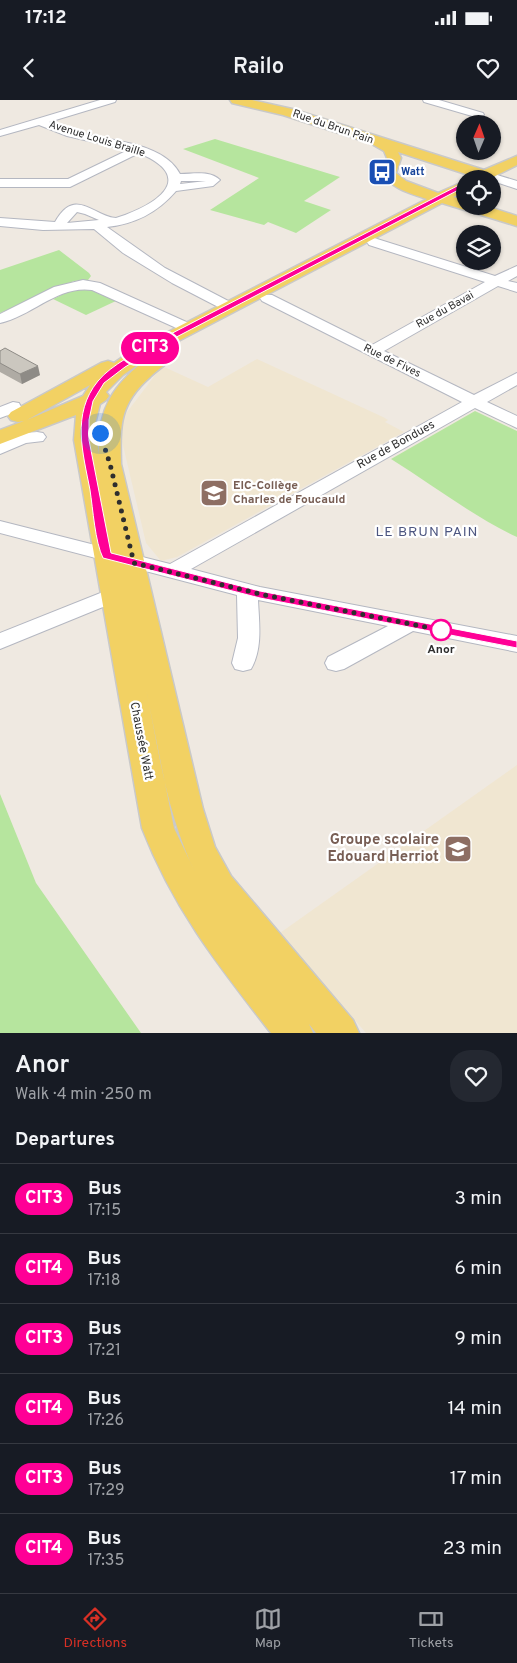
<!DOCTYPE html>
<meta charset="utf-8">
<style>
:root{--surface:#171b24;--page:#242831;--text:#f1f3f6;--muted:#9ea1a6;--line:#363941;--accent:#d93025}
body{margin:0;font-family:Overpass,sans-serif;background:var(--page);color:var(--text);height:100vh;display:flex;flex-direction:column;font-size:19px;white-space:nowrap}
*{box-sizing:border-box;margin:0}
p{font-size:16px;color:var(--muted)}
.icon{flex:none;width:28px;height:28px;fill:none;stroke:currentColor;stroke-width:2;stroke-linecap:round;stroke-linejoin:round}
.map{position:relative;height:933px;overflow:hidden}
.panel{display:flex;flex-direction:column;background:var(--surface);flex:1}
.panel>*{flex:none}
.badge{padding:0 10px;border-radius:16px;font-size:18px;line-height:32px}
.needle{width:32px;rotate:2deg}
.controls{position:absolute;left:456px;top:15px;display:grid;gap:10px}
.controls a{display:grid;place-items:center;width:45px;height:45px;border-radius:50%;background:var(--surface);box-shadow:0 1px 4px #0004;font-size:25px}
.you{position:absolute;width:25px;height:25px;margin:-12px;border:4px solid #fff;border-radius:50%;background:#1a73e8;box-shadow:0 0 0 8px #1a73e833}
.map>.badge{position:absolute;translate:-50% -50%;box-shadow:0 0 0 2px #fff}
h2{padding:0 15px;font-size:19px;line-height:45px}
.round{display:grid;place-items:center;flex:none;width:52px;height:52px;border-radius:20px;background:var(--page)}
.overview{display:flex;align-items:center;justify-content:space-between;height:85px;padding:0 15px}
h1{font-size:24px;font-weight:600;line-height:38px}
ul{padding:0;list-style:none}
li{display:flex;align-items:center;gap:15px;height:70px;padding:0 15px;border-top:1px solid var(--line)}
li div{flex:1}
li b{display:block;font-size:19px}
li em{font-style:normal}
li .badge{min-width:55px;font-weight:700;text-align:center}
.status{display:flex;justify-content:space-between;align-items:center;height:35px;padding:0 25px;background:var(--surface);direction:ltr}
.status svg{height:14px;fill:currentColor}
header{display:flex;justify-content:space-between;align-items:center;height:65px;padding:0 15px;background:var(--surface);font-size:22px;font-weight:600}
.dock{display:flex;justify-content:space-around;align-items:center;height:70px;border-top:1px solid var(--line);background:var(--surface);font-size:14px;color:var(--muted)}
.dock a{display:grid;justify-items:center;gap:2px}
.dock .current{color:var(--accent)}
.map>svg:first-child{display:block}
.education{fill:#f0e6d1}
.green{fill:#b6e59e}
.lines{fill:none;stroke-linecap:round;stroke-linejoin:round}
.minor-casing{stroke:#b4b7c1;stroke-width:2}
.major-casing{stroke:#c9c9c9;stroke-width:3}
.minor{fill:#fff;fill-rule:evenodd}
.major{fill:#f2d163;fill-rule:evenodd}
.wall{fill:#afaba4}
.shaded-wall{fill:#8e8b86}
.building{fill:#cbc7bf;stroke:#8e8b86}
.line{fill:#ff0096;stroke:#fff}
.walk{stroke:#2e2e2e;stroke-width:5;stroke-dasharray:0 9}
.stop-dot{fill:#fff;stroke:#ff0096;stroke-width:2.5}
.labels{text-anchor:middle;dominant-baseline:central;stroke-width:4.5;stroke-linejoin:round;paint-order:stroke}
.far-street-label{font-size:11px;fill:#2e2e2e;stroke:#fff}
.far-transit-label{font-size:11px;font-weight:bold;fill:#164399;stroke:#fff;text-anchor:start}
.street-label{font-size:12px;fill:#2e2e2e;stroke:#fff}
.education-label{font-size:12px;font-weight:bold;fill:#785e54;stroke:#fff;text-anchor:start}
.stop-label{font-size:12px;font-weight:bold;fill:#2e2e2e;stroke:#fff}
.neighbourhood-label{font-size:14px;letter-spacing:1px;fill:#4d5680;stroke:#fff}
.near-education-label{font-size:15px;font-weight:bold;fill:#785e54;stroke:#fff;text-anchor:end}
</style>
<div class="status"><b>17:12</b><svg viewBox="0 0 49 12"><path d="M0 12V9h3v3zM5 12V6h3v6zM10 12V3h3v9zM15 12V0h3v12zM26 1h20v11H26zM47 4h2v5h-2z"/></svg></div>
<header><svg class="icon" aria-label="back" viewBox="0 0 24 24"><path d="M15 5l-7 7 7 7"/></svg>Railo<svg class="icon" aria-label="heart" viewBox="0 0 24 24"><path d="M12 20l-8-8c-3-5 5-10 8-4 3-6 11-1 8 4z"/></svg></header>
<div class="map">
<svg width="517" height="933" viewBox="0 0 517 933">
<rect width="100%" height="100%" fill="#efe9e1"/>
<g class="education">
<path d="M257,259L383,317L388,320L385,322L404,332L177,457L161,461L146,443L118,324L162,266L208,287Z"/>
<path d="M517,665V933H366L280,833Z"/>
</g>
<g class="green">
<path d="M215,39L340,77L304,101L331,110L296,133L268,122L264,125L210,110L259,78L183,49Z"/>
<path d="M59,150L89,173L91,176L88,180L74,181L0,213V170Z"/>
<path d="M78,187L93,188L118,200L86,215L53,199Z"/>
<path d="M475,311L517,331V437C472,416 433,385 391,359Z"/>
<path d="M0,694L36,783L141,933H0Z"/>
</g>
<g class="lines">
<defs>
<g id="minor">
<path d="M100,0H116L115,2L49,22C57,25 66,29 75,32C106,41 163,41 180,74C193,74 210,70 220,80L213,86L176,91C157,113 135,124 107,127L165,168L234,204L236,207L234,210H224L172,183L123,153L94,129L43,130L0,126V118L55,122C75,86 93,116 116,118C153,106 200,79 139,53L70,87H0V79H68L128,50L67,36L39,25L0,36V30ZM181,81H206L180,84ZM77,112L85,114L99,120L67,123Z"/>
<path d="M423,0H439L483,13L484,15L479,18L424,2Z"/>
<path d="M497,75L517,81V89L493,81L491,79Z"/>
<path d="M374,138L495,176L517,166V176L508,181L517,183V192L498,186L384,251L474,295L517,273V285L487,302L517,316V328L475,308L191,469L260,487L517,536V552L413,531L344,569L336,571L328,569L325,563L328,557L388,526L258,500C259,523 263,548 251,569L243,571L235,569L232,563L238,538L237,495L0,433V421L170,464L462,302L262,201L260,198L262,195H272L372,245L485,182L369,145L367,142Z"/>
<path d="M83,180L100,183L193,225L195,228L193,231H183L92,190C58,185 32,216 0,223V214L54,187Z"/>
<path d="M13,302L19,303L21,307L19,311L0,318V307Z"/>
<path d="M37,332L43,333L46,337L43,341L26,343L0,354V342L16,334Z"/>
<path d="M113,488L120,490L123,495L120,500L0,549V533Z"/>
</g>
<path id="major" d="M230,0H252L292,9L484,70L517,56V65L489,79H470L472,76L398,52L401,58L396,73L406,81L438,93L465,81V91L453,97L465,100V106H486L517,116V126L442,103L165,248L173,250L176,254C169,263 158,269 150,277C119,304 120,326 121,364L203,709L215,747L231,776L353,920L359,933H316L309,924L313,933H271C218,865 174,810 142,728L74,340L76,315L0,344V330L24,321L18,322L11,320L8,316L11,312L101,263L108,261L114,263L133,250L427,99C409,93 392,89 382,73L387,58L384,51L370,43L283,15L232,3ZM149,257C113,285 97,308 99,355L95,324L100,304L106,300L109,296L106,292L123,275ZM90,285L83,296L27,320ZM144,579C158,645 166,715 197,776L174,728Z"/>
</defs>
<use href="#minor" class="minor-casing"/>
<use href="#major" class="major-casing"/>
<use href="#minor" class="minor"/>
<use href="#major" class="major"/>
</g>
<path class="wall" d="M0,251L40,275L22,284L0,272Z"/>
<path class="shaded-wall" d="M38,266L40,275L22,284L20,274Z"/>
<path class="building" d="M5,248L38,266L20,274L0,263V251Z"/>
<path class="line" d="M463,83L468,85L163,244L125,267L104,283L93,301L89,320V340L111,453L260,491L517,541V548L260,498L103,458C95,442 93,409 90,390C83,353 71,314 98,281C111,265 139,251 157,241Z"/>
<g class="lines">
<path class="walk" d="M100,333L110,364L134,463L260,494L441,530"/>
</g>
<defs>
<symbol id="bus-square" viewBox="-11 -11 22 22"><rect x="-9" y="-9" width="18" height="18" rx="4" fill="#1a4fb4" stroke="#fff"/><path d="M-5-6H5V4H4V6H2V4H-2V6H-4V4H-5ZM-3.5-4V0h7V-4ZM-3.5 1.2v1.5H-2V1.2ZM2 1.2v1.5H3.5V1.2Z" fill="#fff"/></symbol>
<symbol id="school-square" viewBox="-11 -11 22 22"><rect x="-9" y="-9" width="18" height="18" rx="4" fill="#8d6e63" stroke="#fff"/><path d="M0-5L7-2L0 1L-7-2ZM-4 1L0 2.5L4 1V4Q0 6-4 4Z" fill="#fff"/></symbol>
</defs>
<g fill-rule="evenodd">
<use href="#bus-square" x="366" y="56" width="32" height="32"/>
<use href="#school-square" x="198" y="377" width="32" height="32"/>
<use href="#school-square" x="442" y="733" width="32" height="32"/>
</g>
<circle class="stop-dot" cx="441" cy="530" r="10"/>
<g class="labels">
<g class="far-street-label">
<text transform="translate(333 27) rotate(19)">Rue du Brun Pain</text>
<text transform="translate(97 39) rotate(17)">Avenue Louis Braille</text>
<text transform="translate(445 210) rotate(-29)">Rue du Bavai</text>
<text transform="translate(392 261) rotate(26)">Rue de Fives</text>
</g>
<g class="far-transit-label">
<text x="401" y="72">Watt</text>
</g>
<g class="street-label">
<text transform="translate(396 345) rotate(-29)">Rue de Bondues</text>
<text transform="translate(141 641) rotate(79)">Chaussée Watt</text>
</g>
<g class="education-label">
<text x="233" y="386">EIC-Collège<tspan x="233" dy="14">Charles de Foucauld</tspan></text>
</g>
<g class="stop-label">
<text x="441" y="550">Anor</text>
</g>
<g class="neighbourhood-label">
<text x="427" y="432">LE BRUN PAIN</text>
</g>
<g class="near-education-label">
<text x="439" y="740">Groupe scolaire<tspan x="439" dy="17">Edouard Herriot</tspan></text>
</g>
</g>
</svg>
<div class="controls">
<a><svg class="needle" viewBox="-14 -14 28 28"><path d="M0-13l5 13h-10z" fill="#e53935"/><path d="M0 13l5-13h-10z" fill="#9ea1a6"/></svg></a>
<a><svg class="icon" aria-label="locate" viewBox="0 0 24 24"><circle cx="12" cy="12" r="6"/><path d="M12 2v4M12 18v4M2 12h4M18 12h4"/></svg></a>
<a><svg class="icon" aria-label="layers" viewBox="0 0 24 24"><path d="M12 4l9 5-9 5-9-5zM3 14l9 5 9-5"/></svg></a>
</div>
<div class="you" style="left:100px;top:333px"></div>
<b class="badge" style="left:150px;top:248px;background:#ff0096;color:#fff">CIT3</b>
</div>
<section class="panel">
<div class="overview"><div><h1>Anor</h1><p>Walk · 4 min · 250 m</p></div><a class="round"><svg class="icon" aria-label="heart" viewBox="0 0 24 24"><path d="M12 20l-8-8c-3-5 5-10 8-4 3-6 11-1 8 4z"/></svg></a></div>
<h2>Departures</h2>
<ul>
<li><span class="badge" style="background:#ff0096;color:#fff">CIT3</span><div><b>Bus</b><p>17:15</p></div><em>3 min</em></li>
<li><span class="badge" style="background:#ff0096;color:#fff">CIT4</span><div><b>Bus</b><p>17:18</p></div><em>6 min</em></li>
<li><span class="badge" style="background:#ff0096;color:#fff">CIT3</span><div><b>Bus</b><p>17:21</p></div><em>9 min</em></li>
<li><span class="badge" style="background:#ff0096;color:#fff">CIT4</span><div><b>Bus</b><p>17:26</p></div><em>14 min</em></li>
<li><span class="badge" style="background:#ff0096;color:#fff">CIT3</span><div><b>Bus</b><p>17:29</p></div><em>17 min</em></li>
<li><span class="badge" style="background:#ff0096;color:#fff">CIT4</span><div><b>Bus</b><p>17:35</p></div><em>23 min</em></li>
</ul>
</section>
<nav class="dock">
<a class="current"><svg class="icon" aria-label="directions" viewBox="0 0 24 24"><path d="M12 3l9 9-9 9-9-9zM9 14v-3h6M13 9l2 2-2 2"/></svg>Directions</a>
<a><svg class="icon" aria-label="map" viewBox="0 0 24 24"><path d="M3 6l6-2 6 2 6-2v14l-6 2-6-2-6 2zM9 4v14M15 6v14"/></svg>Map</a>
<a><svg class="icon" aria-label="tickets" viewBox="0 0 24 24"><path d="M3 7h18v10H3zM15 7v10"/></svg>Tickets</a>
</nav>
